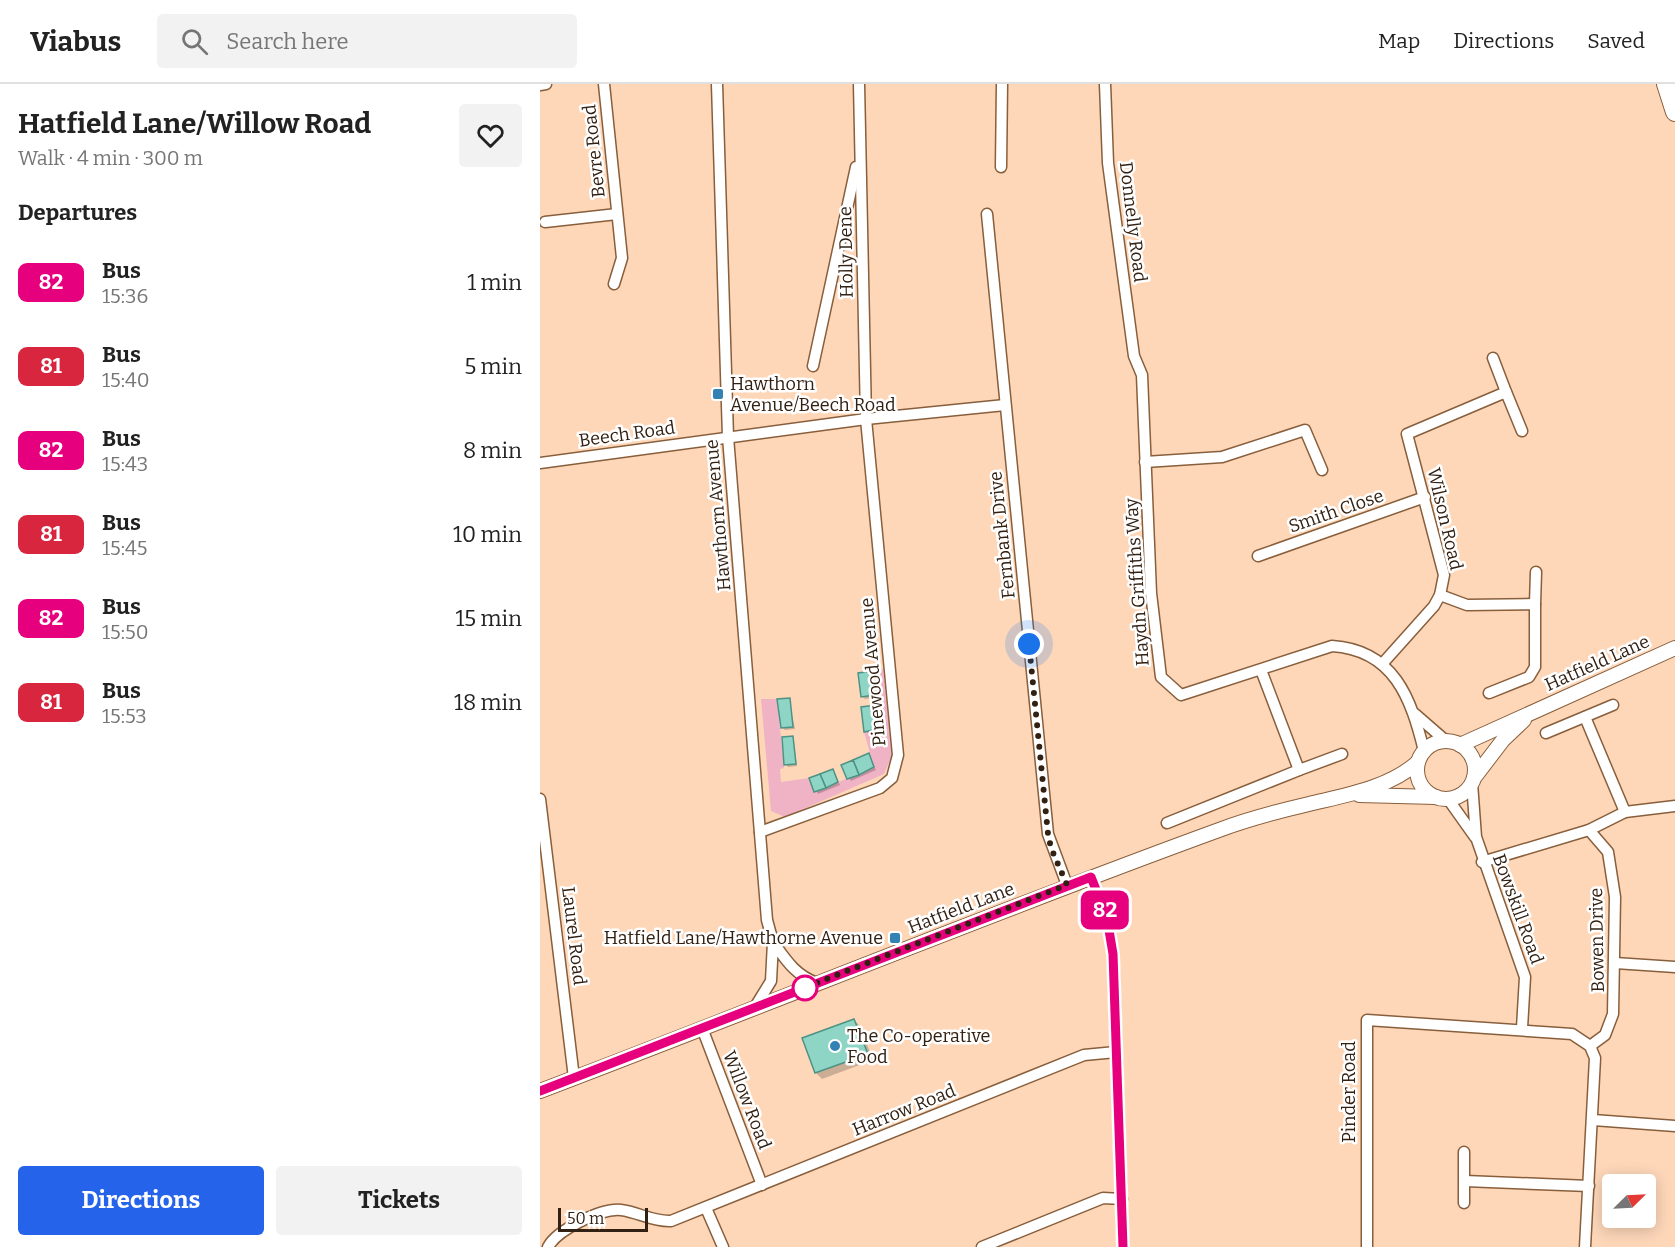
<!DOCTYPE html>
<meta charset="utf-8">
<style>
:root{--surface:#fff;--page:#f2f2f2;--text:#222;--muted:#767676;--line:#e0e0e0;--accent:#2563eb}
body{margin:0;font-family:Bitter,serif;background:var(--page);color:var(--text);height:100vh;display:flex;flex-direction:column;font-size:22px;white-space:nowrap}
*{box-sizing:border-box;margin:0}
p{font-size:20px;color:var(--muted)}
.icon{flex:none;width:33px;height:33px;fill:none;stroke:currentColor;stroke-width:2;stroke-linecap:round;stroke-linejoin:round}
.map{position:relative;flex:1;overflow:hidden}
.sheet{display:flex;flex-direction:column;background:var(--surface);width:540px}
.sheet>*{flex:none}
.badge{padding:0 12px;border-radius:9px;font-size:21px;line-height:39px}
.needle{width:39px;rotate:66deg}
.controls{position:absolute;left:1062px;top:1090px;display:grid;gap:12px}
.controls a{display:grid;place-items:center;width:54px;height:54px;border-radius:6px;background:var(--surface);box-shadow:0 3px 15px #0003;font-size:30px}
.scale{position:absolute;left:18px;bottom:15px;width:90px;box-sizing:border-box;padding-left:6px;border:3px solid #322012;border-top:0;font-size:16px;line-height:21px;white-space:nowrap;color:#322012;-webkit-text-stroke:4px #fff;paint-order:stroke}
.you{position:absolute;width:30px;height:30px;margin:-15px;border:4px solid #fff;border-radius:50%;background:#1a73e8;box-shadow:0 0 0 9px #1a73e833}
.map>.badge{position:absolute;translate:-50% -50%;box-shadow:0 0 0 3px #fff}
h2{padding:0 18px;font-size:22px;line-height:54px}
.round{display:grid;place-items:center;flex:none;width:63px;height:63px;border-radius:6px;background:var(--page)}
.overview{display:flex;align-items:center;justify-content:space-between;height:102px;padding:0 18px}
h1{font-size:28px;font-weight:700;line-height:45px}
.button{display:flex;gap:12px;margin-top:auto;padding:12px 18px}
.button a{flex:1;height:69px;border-radius:6px;background:var(--accent);color:#fff;font-size:24px;font-weight:700;line-height:69px;text-align:center}
.button a+a{background:var(--page);color:var(--text)}
ul{padding:0;list-style:none}
li{display:flex;align-items:center;gap:18px;height:84px;padding:0 18px}
li div{flex:1}
li b{display:block;font-size:22px}
li em{font-style:normal}
li .badge{min-width:66px;font-weight:700;text-align:center}
header{display:flex;align-items:center;gap:36px;box-sizing:border-box;height:84px;padding:0 30px;background:var(--surface);border-bottom:2px solid var(--line)}
header strong{font-size:28px}
nav{display:flex;gap:33px;margin-inline-start:auto;font-size:21px}
.search{width:420px;height:54px;background:var(--page);display:flex;align-items:center;gap:15px;box-sizing:border-box;padding:0 21px;border-radius:6px;color:var(--muted);font-size:22px}
main{display:flex;flex:1;min-height:0}
.map>svg:first-child{display:block}
.green{fill:#efb3c5}
.shadow{fill:#0003}
.building{fill:#8ed5c6;stroke:#4d9385;stroke-width:1.5}
.lines{fill:none;stroke-linecap:round;stroke-linejoin:round}
.minor-casing{stroke:#885e3b;stroke-width:13}
.tertiary-casing{stroke:#885e3b;stroke-width:16}
.trunk-casing{stroke:#885e3b;stroke-width:20}
.minor{stroke:#fff;stroke-width:10}
.tertiary{stroke:#fff;stroke-width:14}
.trunk{stroke:#fff;stroke-width:18}
.line-casing{stroke:#fff;stroke-width:14}
.line{stroke:#e6007e;stroke-width:9}
.walk{stroke:#322012;stroke-width:6;stroke-dasharray:0 10.8}
.poi-dot{fill:#3283b4;stroke:#fff;stroke-width:2}
.stop-dot{fill:#fff;stroke:#e6007e;stroke-width:3}
.labels{text-anchor:middle;dominant-baseline:central;stroke-width:5;stroke-linejoin:round;paint-order:stroke}
.street-label{font-size:18px;fill:#322012;stroke:#fff}
.poi-label{font-size:18px;fill:#322012;stroke:#fff;text-anchor:start}
</style>
<header>
<strong>Viabus</strong>
<div class="search"><svg class="icon" aria-label="search" viewBox="0 0 24 24"><circle cx="10" cy="10" r="6"/><path d="M15 15l6 6"/></svg>Search here</div>
<nav><a>Map</a><a>Directions</a><a>Saved</a></nav>
</header>
<main>
<section class="sheet">
<div class="overview"><div><h1>Hatfield Lane/Willow Road</h1><p>Walk · 4 min · 300 m</p></div><a class="round"><svg class="icon" aria-label="heart" viewBox="0 0 24 24"><path d="M12 20l-8-8c-3-5 5-10 8-4 3-6 11-1 8 4z"/></svg></a></div>
<h2>Departures</h2>
<ul>
<li><span class="badge" style="background:#e6007e;color:#fff">82</span><div><b>Bus</b><p>15:36</p></div><em>1 min</em></li>
<li><span class="badge" style="background:#d7263d;color:#fff">81</span><div><b>Bus</b><p>15:40</p></div><em>5 min</em></li>
<li><span class="badge" style="background:#e6007e;color:#fff">82</span><div><b>Bus</b><p>15:43</p></div><em>8 min</em></li>
<li><span class="badge" style="background:#d7263d;color:#fff">81</span><div><b>Bus</b><p>15:45</p></div><em>10 min</em></li>
<li><span class="badge" style="background:#e6007e;color:#fff">82</span><div><b>Bus</b><p>15:50</p></div><em>15 min</em></li>
<li><span class="badge" style="background:#d7263d;color:#fff">81</span><div><b>Bus</b><p>15:53</p></div><em>18 min</em></li>
</ul>
<div class="button"><a>Directions</a><a>Tickets</a></div>
</section>
<div class="map">
<svg width="1135" height="1163" viewBox="0 0 1135 1163">
<rect width="100%" height="100%" fill="#fed7b9"/>
<path class="green" d="M343,585L352,672L344,690L245,733L231,727L221,615H237L244,684L240,685L241,698L269,694L275,708L334,683L324,648L338,645L333,587Z"/>
<g class="shadow">
<path d="M332,588L337,613L325,615L322,612Z"/>
<path d="M249,616L255,645L245,646L242,643Z"/>
<path d="M336,622L340,647L328,649L325,647Z"/>
<path d="M253,653L257,682L248,683L246,680Z"/>
<path d="M328,671L336,686L311,697L303,682Z"/>
<path d="M293,687L300,701L278,710L271,695Z"/>
<path d="M314,936L320,942L333,976L282,995L276,989L264,955Z"/>
</g>
<g class="building">
<path d="M333,587L335,611L321,613L318,589Z"/>
<path d="M250,614L253,643L241,644L237,615Z"/>
<path d="M336,621L338,645L324,648L321,623Z"/>
<path d="M253,652L256,680L244,681L242,653Z"/>
<path d="M329,669L334,683L319,691L313,676Z"/>
<path d="M313,676L319,691L307,695L301,681Z"/>
<path d="M293,685L298,698L286,704L280,690Z"/>
<path d="M280,690L286,704L274,708L269,694Z"/>
<path d="M314,935L328,970L275,989L262,954Z"/>
</g>
<g class="lines">
<defs>
<g id="minor">
<path d="M64,0L82,174L74,200"/>
<path d="M177,0L188,353L227,836L233,858"/>
<path d="M565,0L568,79L594,272L602,291L611,509L621,593L641,611L792,562C854,566 871,614 884,667"/>
<path d="M0,1L6,0"/>
<path d="M461,83L462,0"/>
<path d="M447,130L508,750L527,801"/>
<path d="M5,138L77,130"/>
<path d="M953,274L966,308"/>
<path d="M273,282L316,83"/>
<path d="M605,378L682,373L765,346L782,386"/>
<path d="M0,379L326,335L465,321"/>
<path d="M718,472L885,413"/>
<path d="M900,511L927,521L995,520V583L989,593L949,609"/>
<path d="M995,520L996,488"/>
<path d="M843,579L894,522L900,511L904,491L867,350L966,308L982,347"/>
<path d="M721,586L759,686L802,670"/>
<path d="M875,630L906,657"/>
<path d="M1045,633L1085,728"/>
<path d="M1006,649L1073,621"/>
<path d="M932,699L936,753L985,893L982,944"/>
<path d="M0,715L34,994"/>
<path d="M908,715L935,753"/>
<path d="M627,739L759,686"/>
<path d="M1049,746L1068,768L1075,813L1073,930L1065,951L1050,962"/>
<path d="M220,748L340,704L352,694L358,671L326,335L319,0"/>
<path d="M942,778L1049,746L1085,728L1135,722"/>
<path d="M551,793L567,834L573,870L583,1163"/>
<path d="M1075,879L1135,883"/>
<path d="M215,923L231,897L233,858C246,876 255,891 277,899"/>
<path d="M162,944L222,1101"/>
<path d="M1053,1036L1135,1042"/>
<path d="M925,1097L1049,1102"/>
<path d="M924,1119V1068"/>
<path d="M166,1124L183,1163"/>
<path d="M8,1163C17,1146 61,1124 81,1126C98,1128 113,1138 131,1137L544,971L576,968"/>
<path d="M442,1163L563,1114L582,1115"/>
<path d="M827,1163V936L1032,950L1050,962L1055,974L1045,1163"/>
</g>
<g id="tertiary">
<circle cx="906" cy="686" r="29"/>
<path d="M920,661L1135,564"/>
<path d="M934,694L963,656L984,636"/>
<path d="M819,711L896,713"/>
<path d="M0,1007C227,921 451,829 679,746C708,735 739,727 769,720C806,711 849,704 878,678"/>
</g>
<path id="trunk" d="M1126,0L1135,28"/>
</defs>
<use href="#minor" class="minor-casing"/>
<use href="#tertiary" class="tertiary-casing"/>
<use href="#trunk" class="trunk-casing"/>
<use href="#minor" class="minor"/>
<use href="#tertiary" class="tertiary"/>
<use href="#trunk" class="trunk"/>
</g>
<g class="lines">
<defs>
<path id="line" d="M0,1007L551,793L567,834L573,870L583,1163"/>
</defs>
<use href="#line" class="line-casing"/>
<use href="#line" class="line"/>
<path class="walk" d="M265,904L261,905L527,801L511,764L508,750L489,560"/>
</g>
<g class="poi-dot">
<rect x="172" y="304" width="12" height="12" rx="3"/>
<rect x="349" y="848" width="12" height="12" rx="3"/>
<circle cx="295" cy="962" r="6"/>
</g>
<circle class="stop-dot" cx="265" cy="904" r="12"/>
<g class="labels">
<g class="street-label">
<text transform="translate(54 67) rotate(-96)">Bevre Road</text>
<text transform="translate(593 138) rotate(83)">Donnelly Road</text>
<text transform="translate(306 168) rotate(-91)">Holly Dene</text>
<text transform="translate(87 350) rotate(-8)">Beech Road</text>
<text transform="translate(796 427) rotate(-19)">Smith Close</text>
<text transform="translate(178 431) rotate(-95)">Hawthorn Avenue</text>
<text transform="translate(905 435) rotate(77)">Wilson Road</text>
<text transform="translate(462 451) rotate(-96)">Fernbank Drive</text>
<text transform="translate(597 498) rotate(-94)">Haydn Griffiths Way</text>
<text transform="translate(1057 579) rotate(-24)">Hatfield Lane</text>
<text transform="translate(333 588) rotate(-95)">Pinewood Avenue</text>
<text transform="translate(421 824) rotate(-21)">Hatfield Lane</text>
<text transform="translate(978 825) rotate(70)">Bowskill Road</text>
<text transform="translate(34 852) rotate(83)">Laurel Road</text>
<text transform="translate(1057 856) rotate(-91)">Bowen Drive</text>
<text transform="translate(809 1008) rotate(-90)">Pinder Road</text>
<text transform="translate(207 1016) rotate(69)">Willow Road</text>
<text transform="translate(364 1026) rotate(-22)">Harrow Road</text>
</g>
<g class="poi-label">
<text x="190" y="300">Hawthorn<tspan x="190" dy="21">Avenue/Beech Road</tspan></text>
<text x="343" y="854" text-anchor="end">Hatfield Lane/Hawthorne Avenue</text>
<text x="307" y="952">The Co-operative<tspan x="307" dy="21">Food</tspan></text>
</g>
</g>
</svg>
<div class="controls">
<a><svg class="needle" viewBox="-14 -14 28 28"><path d="M0-13l5 13h-10z" fill="#e53935"/><path d="M0 13l5-13h-10z" fill="#767676"/></svg></a>
</div>
<div class="scale">50 m</div>
<div class="you" style="left:489px;top:560px"></div>
<b class="badge" style="left:565px;top:826px;background:#e6007e;color:#fff">82</b>
</div>
</main>
